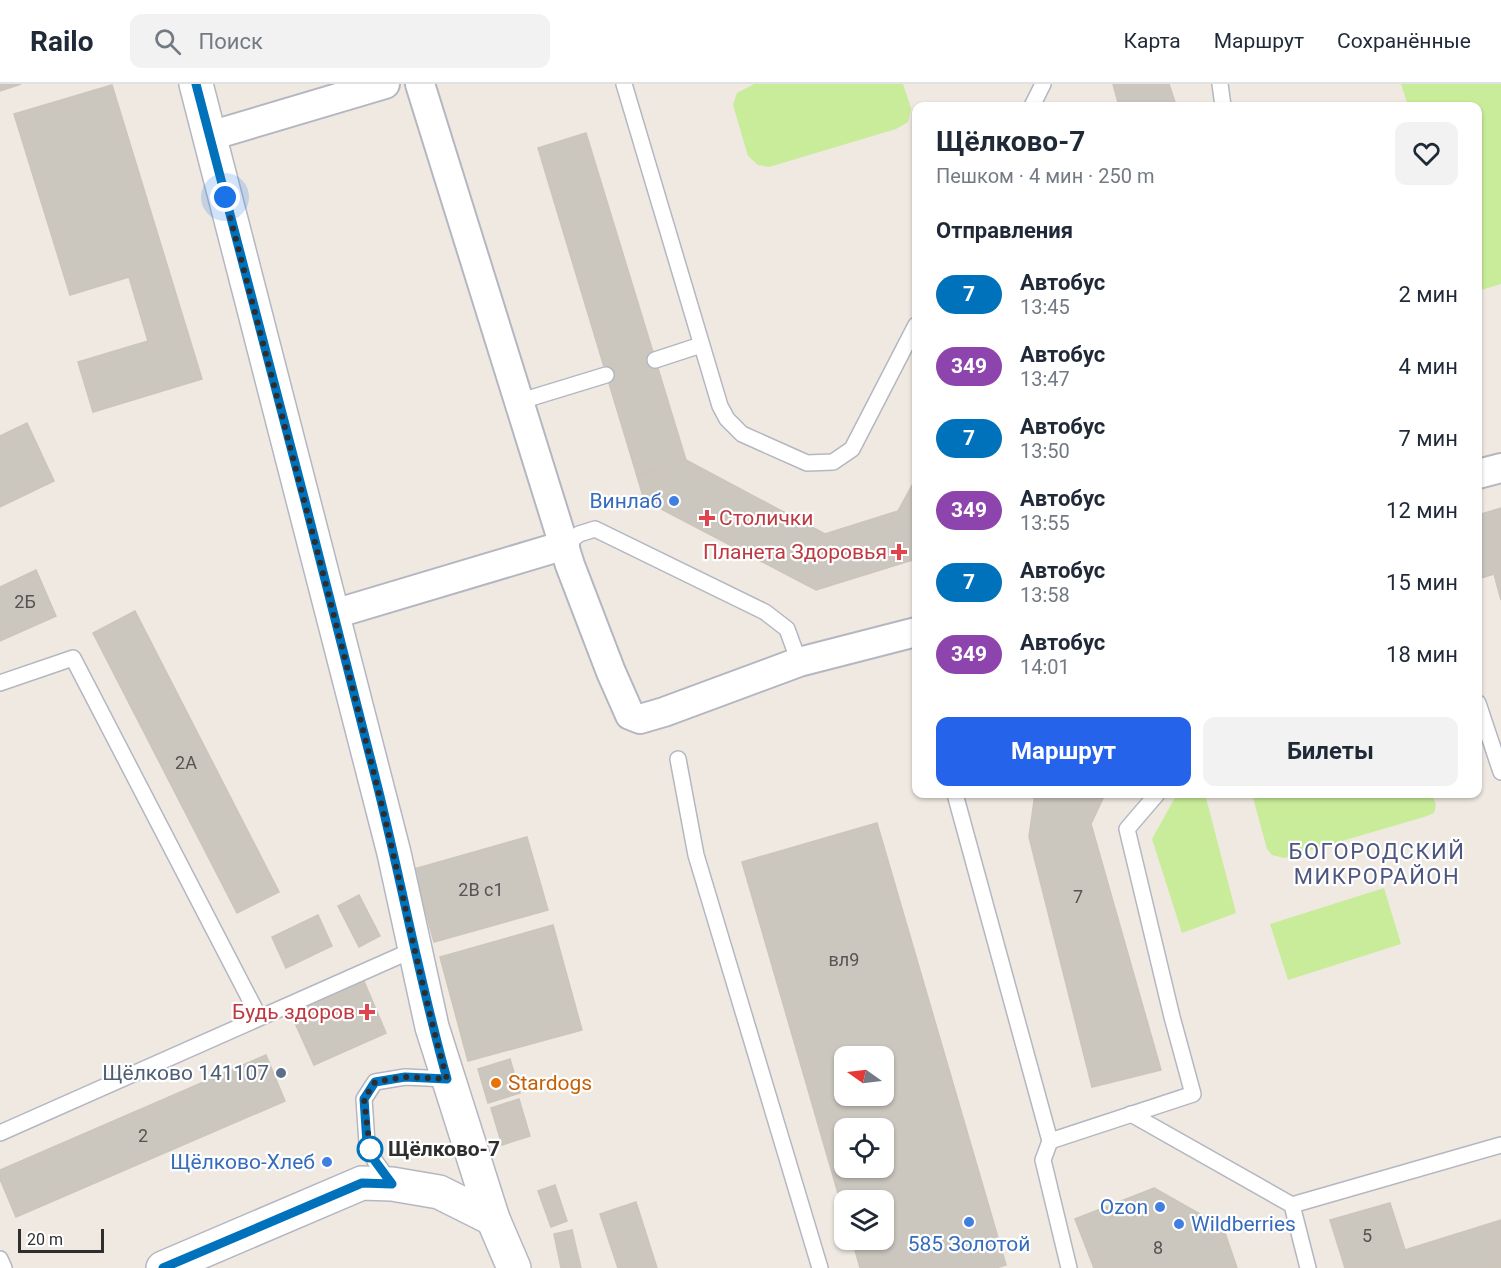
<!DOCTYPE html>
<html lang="ru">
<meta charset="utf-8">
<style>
:root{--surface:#fff;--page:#f2f2f3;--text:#1f2937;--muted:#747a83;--line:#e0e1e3;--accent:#2563eb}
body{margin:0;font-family:Roboto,sans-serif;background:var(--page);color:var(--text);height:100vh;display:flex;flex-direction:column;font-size:22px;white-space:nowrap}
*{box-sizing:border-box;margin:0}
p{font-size:20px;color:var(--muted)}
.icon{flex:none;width:33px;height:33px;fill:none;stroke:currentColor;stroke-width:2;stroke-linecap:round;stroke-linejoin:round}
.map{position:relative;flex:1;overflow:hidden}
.panel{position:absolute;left:912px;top:18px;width:570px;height:696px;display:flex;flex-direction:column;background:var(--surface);border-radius:12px;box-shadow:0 2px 4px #0004}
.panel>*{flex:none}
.badge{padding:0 12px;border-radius:20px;font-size:21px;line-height:39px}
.needle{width:39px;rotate:284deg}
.tools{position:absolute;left:834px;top:962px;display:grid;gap:12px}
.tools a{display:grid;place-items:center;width:60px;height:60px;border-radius:12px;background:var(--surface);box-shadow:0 2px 4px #0004;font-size:30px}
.scale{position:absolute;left:18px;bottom:15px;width:86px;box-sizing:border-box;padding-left:6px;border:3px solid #2e2e2e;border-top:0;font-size:16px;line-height:21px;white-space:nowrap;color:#2e2e2e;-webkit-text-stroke:4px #fff;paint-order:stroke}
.you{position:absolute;width:30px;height:30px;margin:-15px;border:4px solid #fff;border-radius:50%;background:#1a73e8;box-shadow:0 0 0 9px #1a73e833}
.map>.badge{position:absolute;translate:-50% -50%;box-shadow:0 0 0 3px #fff}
h2{padding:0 24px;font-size:22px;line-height:54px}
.round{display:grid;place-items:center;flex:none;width:63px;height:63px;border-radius:12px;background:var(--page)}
.headline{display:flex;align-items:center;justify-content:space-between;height:102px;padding:0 24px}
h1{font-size:28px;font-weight:700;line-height:45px}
.cta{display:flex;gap:12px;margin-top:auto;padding:12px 24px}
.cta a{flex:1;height:69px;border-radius:12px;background:var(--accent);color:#fff;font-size:24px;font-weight:700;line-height:69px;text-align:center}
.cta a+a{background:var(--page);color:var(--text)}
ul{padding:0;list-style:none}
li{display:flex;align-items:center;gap:18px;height:72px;padding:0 24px}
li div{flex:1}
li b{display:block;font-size:22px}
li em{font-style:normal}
li .badge{min-width:66px;font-weight:700;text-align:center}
header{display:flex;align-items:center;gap:36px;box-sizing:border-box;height:84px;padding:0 30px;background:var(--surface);border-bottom:2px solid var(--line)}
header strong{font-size:28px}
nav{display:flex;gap:33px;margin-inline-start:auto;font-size:21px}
.search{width:420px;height:54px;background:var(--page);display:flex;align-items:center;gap:15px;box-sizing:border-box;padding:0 21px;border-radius:12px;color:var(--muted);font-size:22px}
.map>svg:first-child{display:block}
.pitch{fill:#c9ec9a}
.building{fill:#cbc7bf;stroke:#cbc5ba;stroke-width:1.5;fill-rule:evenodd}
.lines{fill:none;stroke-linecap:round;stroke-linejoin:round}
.lane-casing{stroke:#b4b7c1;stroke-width:18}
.street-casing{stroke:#b4b7c1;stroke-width:32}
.secondary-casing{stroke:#b4b7c1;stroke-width:36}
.lane{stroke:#fff;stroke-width:15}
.street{stroke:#fff;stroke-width:28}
.secondary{stroke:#fff;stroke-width:33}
.line-casing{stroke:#fff;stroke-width:14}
.line{stroke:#0072bc;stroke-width:9}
.walk{stroke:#2e2e2e;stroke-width:6;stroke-dasharray:0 10.8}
.shop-dot{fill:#3f7fe0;stroke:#fff;stroke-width:2}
.health-dot{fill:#e0444e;stroke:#fff;stroke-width:2}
.service-dot{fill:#5c6f8a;stroke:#fff;stroke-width:2}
.food-dot{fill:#e8710a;stroke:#fff;stroke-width:2}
.stop-dot{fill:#fff;stroke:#0072bc;stroke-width:3}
.labels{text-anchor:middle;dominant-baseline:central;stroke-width:4.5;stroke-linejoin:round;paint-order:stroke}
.number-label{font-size:18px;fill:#555452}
.shop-label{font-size:21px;fill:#366cbe;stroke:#fff;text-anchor:end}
.health-label{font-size:21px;fill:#be3a42;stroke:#fff;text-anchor:end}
.service-label{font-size:21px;fill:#4e5e75;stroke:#fff;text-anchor:end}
.food-label{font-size:21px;fill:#c56008;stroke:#fff;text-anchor:start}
.stop-label{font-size:21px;font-weight:bold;fill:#2e2e2e;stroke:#fff;text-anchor:start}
.neighbourhood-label{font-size:22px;letter-spacing:1.5px;fill:#4d5680;stroke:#fff}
</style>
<header>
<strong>Railo</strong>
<div class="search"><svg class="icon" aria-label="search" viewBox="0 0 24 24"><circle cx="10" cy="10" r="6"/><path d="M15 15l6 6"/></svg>Поиск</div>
<nav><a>Карта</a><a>Маршрут</a><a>Сохранённые</a></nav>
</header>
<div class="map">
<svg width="1501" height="1184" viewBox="0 0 1501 1184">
<rect width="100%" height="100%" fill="#efe9e1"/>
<g class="pitch">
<path d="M754,0H903L911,24L908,38L896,45L769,83L758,81L748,72L733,21L737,9Z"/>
<path d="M1401,0H1501V200L1478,207V22H1408Z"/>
<path d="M1177,710H1205L1236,829L1182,849L1152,755Z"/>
<path d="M1252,710H1432L1436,721L1434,729L1424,733L1284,774L1272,771L1267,765Z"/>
<path d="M1384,804L1401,860L1288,896L1270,840Z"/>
</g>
<g class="building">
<path d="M0,0H21L0,7Z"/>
<path d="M1113,0H1169L1176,21L1119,22Z"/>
<path d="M112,1L202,295L93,328L78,278L148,257L129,193L70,211L14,30Z"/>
<path d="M586,49L686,376L637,392L538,64Z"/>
<path d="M27,339L54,397L0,423V352Z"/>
<path d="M686,376L825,450L898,427L916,394V475L816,506L644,416L637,392Z"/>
<path d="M1501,424V516L1494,490L1478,495V431Z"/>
<path d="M36,486L56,532L0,557V503Z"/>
<path d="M135,527L279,808L237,829L93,549Z"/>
<path d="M1035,710H1105L1091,740L1161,986L1092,1003L1029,753Z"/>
<path d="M877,739L1006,1181L996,1184H860L852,1155H884V1116H844V1130L742,778ZM844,972H884V1011H844ZM844,1044H884V1083H844Z"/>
<path d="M527,753L548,826L434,858L414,785Z"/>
<path d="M359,811L380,852L359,863L338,822Z"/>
<path d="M318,831L332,862L286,884L272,853Z"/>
<path d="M553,841L582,946L468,977L440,873Z"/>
<path d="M363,895L386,949L314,981L290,928Z"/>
<path d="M266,971L285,1017L16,1133L0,1095V1086Z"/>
<path d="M510,975L520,1009L488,1019L478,985Z"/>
<path d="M519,1015L530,1052L502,1061L491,1024Z"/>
<path d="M555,1101L567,1137L551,1143L538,1107Z"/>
<path d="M1154,1104L1223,1143L1237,1184H1094L1075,1135Z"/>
<path d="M636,1118L657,1184H618L600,1130Z"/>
<path d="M1390,1119L1405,1166L1501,1136V1184H1345L1330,1136Z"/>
<path d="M572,1146L581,1184H561L554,1150Z"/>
</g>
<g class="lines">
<defs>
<g id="lane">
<path d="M624,0L720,322L727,335L742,350L807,379L833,378L852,365L916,241"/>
<path d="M1220,0L1223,22"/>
<path d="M1032,22L1043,0"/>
<path d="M655,276L701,261"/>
<path d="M521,317L606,291"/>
<path d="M565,461L579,450L595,445L765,528L787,545L799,578"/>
<path d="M0,599L73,574L259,933"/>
<path d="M1478,619L1501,688"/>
<path d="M678,675L696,771L820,1184"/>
<path d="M955,710L1050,1057L1043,1076L1069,1184"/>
<path d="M1131,1030L1292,1121L1308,1184"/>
<path d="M0,1049L415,865"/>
<path d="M1050,1057L1193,1010L1172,933L1127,745L1157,710"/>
<path d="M390,1098L375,1077L367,1059L364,1015L375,998L405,993L447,995"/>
<path d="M1292,1121L1501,1061"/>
<path d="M0,1175L4,1184"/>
</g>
<g id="street">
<path d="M420,0L570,481L611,588L630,631L640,635L664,628L799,578L916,548"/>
<path d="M210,52L385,0"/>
<path d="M1478,390L1501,384"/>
<path d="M334,530L565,461"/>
</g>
<g id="secondary">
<path d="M196,0L394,769L432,943L493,1135L514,1184"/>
<path d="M163,1184L362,1099L392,1100L439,1108L493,1135"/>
</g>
</defs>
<use href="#lane" class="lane-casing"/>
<use href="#street" class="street-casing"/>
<use href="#secondary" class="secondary-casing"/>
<use href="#lane" class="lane"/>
<use href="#street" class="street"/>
<use href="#secondary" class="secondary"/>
</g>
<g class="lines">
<defs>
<path id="line" d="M163,1184L362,1099L392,1100L375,1077L367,1059L364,1015L375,998L405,993L447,995C420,899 402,801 378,704C319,469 258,234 196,0"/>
</defs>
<use href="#line" class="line-casing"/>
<use href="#line" class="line"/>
<path class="walk" d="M225,113C276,311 329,508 378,706C402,802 420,900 447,995L405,993L375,998L364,1015L370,1065"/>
</g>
<g class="shop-dot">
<circle cx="674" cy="417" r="6"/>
<circle cx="327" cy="1078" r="6"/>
<circle cx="1160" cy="1123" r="6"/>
<circle cx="969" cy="1138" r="6"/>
<circle cx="1179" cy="1140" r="6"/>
</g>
<g class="health-dot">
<path d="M704 425h6v6h6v6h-6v6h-6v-6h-6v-6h6z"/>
<path d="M896 459h6v6h6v6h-6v6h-6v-6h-6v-6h6z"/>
<path d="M364 919h6v6h6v6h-6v6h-6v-6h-6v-6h6z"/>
</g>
<circle class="service-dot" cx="281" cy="989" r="6"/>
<circle class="food-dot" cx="496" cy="999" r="6"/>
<circle class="stop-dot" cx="370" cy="1065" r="12"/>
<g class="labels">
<g class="number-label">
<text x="25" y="517">2Б</text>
<text x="186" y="678">2А</text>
<text x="481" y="805">2В с1</text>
<text x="1078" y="812">7</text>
<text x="844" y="875">вл9</text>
<text x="143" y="1051">2</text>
<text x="1367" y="1151">5</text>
<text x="1158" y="1163">8</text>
</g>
<g class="shop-label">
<text x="662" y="417">Винлаб</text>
<text x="315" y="1078">Щёлково-Хлеб</text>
<text x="1148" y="1123">Ozon</text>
<text x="1191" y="1140" text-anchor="start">Wildberries</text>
<text x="969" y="1160" text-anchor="middle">585 Золотой</text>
</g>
<g class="health-label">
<text x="719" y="434" text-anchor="start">Столички</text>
<text x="887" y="468">Планета Здоровья</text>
<text x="355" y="928">Будь здоров</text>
</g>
<g class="service-label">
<text x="269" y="989">Щёлково 141107</text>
</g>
<g class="food-label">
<text x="508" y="999">Stardogs</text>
</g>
<g class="stop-label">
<text x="388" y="1065">Щёлково-7</text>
</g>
<g class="neighbourhood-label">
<text x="1377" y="767">БОГОРОДСКИЙ<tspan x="1377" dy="25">МИКРОРАЙОН</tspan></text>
</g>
</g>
</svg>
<div class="tools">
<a><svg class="needle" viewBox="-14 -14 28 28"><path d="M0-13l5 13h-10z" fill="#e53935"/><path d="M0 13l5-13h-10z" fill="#747a83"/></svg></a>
<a><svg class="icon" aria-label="locate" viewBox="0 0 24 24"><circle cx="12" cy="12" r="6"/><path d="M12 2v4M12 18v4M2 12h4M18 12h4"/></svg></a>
<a><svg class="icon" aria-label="layers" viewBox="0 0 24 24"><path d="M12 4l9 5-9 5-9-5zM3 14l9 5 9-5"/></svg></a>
</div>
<div class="scale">20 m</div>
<div class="you" style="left:225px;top:113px"></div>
<section class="panel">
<div class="headline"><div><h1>Щёлково-7</h1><p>Пешком · 4 мин · 250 m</p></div><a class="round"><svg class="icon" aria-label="heart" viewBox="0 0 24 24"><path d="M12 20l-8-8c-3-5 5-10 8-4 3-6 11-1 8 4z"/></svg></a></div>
<h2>Отправления</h2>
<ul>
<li><span class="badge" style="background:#0072bc;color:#fff">7</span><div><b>Автобус</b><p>13:45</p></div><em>2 мин</em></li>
<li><span class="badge" style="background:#8e44ad;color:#fff">349</span><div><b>Автобус</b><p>13:47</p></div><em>4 мин</em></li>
<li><span class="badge" style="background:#0072bc;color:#fff">7</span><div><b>Автобус</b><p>13:50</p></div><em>7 мин</em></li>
<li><span class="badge" style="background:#8e44ad;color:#fff">349</span><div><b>Автобус</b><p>13:55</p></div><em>12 мин</em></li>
<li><span class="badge" style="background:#0072bc;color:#fff">7</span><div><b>Автобус</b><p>13:58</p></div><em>15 мин</em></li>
<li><span class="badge" style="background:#8e44ad;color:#fff">349</span><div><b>Автобус</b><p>14:01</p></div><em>18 мин</em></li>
</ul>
<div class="cta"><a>Маршрут</a><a>Билеты</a></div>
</section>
</div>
